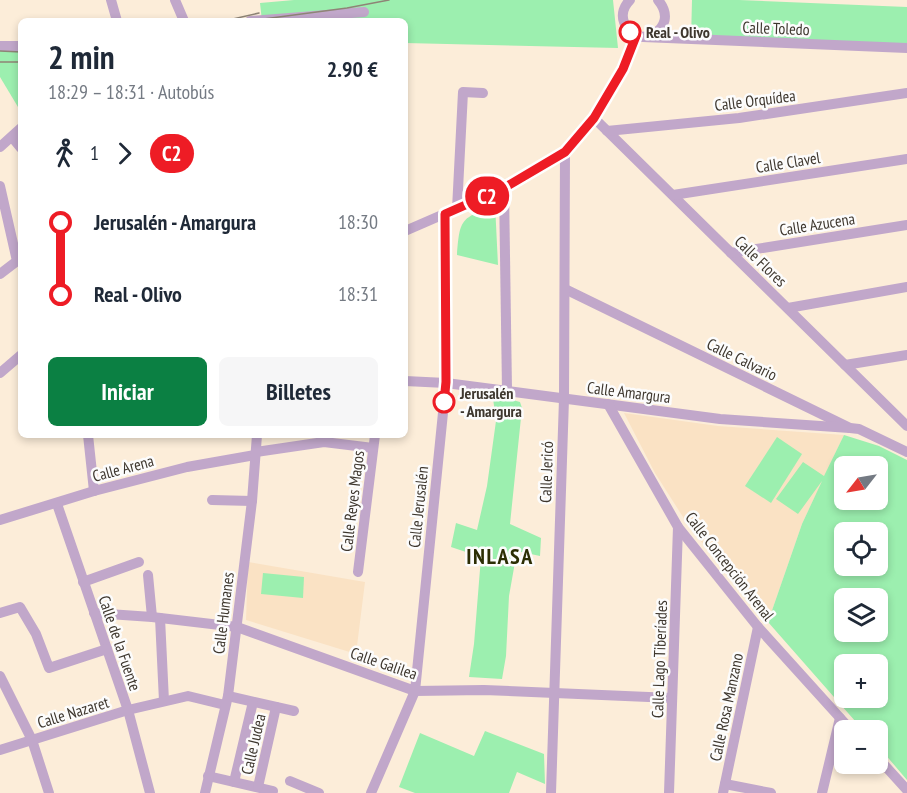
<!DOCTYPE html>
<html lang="es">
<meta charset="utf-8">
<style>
:root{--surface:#fff;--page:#f6f6f7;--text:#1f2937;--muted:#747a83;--accent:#0b8043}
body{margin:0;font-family:"PT Sans Narrow",sans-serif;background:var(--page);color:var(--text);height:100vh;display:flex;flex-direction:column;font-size:22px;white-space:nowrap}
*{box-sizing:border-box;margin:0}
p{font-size:20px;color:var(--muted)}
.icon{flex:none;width:33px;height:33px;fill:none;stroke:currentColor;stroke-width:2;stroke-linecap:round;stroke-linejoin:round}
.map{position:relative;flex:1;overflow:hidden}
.sheet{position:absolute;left:18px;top:18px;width:390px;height:420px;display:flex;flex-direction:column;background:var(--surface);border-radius:9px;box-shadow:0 3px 9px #0003}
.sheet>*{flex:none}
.badge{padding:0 12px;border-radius:20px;font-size:21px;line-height:39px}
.needle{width:39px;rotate:239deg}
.tools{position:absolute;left:834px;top:456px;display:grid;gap:12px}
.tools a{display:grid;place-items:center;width:54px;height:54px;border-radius:9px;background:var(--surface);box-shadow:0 3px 9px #0003;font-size:30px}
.map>.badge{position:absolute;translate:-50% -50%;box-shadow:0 0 0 3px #fff}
.legs{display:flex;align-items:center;gap:9px;height:66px;padding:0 30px;font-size:20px}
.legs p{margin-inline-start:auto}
.head{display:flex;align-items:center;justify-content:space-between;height:102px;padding:0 30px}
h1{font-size:33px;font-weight:800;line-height:45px}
.cta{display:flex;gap:12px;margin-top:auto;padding:12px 30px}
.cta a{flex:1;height:69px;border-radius:9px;background:var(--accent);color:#fff;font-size:24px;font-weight:800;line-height:69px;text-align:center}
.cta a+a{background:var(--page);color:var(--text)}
ul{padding:0 30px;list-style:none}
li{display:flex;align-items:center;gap:21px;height:72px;font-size:22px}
li i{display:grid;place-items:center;width:9px;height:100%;margin:0 8px;background:currentColor}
li i::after{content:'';width:15px;height:15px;margin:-8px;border:4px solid;border-radius:50%;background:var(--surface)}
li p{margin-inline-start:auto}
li:first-child i{background:linear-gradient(#0000 50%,currentColor 0)}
li:last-child i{background:linear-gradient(currentColor 50%,#0000 0)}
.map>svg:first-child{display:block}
.built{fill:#fae2c4}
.green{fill:#9cefaf;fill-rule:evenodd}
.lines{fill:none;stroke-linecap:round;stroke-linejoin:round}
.minor{stroke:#c1a7ca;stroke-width:10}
.tram{stroke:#8e8476;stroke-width:1.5}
.line-1-casing{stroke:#fff;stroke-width:14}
.line-1{stroke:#ee1c25;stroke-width:9}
.stop-1-dot{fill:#fff;stroke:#ee1c25;stroke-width:3}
.labels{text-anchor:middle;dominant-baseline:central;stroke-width:5;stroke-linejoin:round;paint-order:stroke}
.street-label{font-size:16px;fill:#3e372e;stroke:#fcfcfc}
.stop-label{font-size:16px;font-weight:bold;fill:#3e372e;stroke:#fcfcfc;text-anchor:start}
.district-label{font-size:22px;font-weight:bold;letter-spacing:1.5px;fill:#2c2e04;stroke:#fcfcfc}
</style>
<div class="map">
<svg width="907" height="793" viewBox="0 0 907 793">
<rect width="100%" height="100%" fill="#fcedd9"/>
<g class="built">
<path d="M624,413L718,426L844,435L802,524L768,622L690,528L655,473Z"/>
<path d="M248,562L365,582L356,654L246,620Z"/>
</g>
<g class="green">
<path d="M294,0H613L618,48L405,43V21H262L260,3Z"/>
<path d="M692,0H739L907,7V44L691,40Z"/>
<path d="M0,46H21V112L0,77Z"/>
<path d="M495,204L498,265L457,255C460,217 461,220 495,204Z"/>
<path d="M498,396L520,402L522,408L510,524L541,538L540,556L517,551L509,596L506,656L502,679L469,677L474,644L481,557L451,547L456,523L477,530L487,486L496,421L493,398Z"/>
<path d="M844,435L879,446L907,460V780L878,746V730H863L768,622L802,524L822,481L798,514L776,499L803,462L824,476ZM844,466H878V500H844ZM844,532H878V566H844ZM844,598H878V632H844ZM844,664H878V698H844Z"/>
<path d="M777,437L802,454L771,503L745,486Z"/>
<path d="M263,573L304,577L303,598L261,594Z"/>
<path d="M485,731L544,754L545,784L517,772L509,793H415L399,787L420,733L474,756Z"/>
</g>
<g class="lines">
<g class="minor">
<path d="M111,0L117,21"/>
<path d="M175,0L184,21"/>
<path d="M630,0C624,6 621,14 624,22C633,53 683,30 658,0"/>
<path d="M250,21L364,12"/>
<path d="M643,37L907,48"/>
<path d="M0,46H21"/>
<path d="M594,118L907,426"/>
<path d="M607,131L739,118L907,93"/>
<path d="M12,137L21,148"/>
<path d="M0,147L21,128"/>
<path d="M0,186L17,261L0,274"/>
<path d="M504,188L507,390"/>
<path d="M673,195L907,159"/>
<path d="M457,209L463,92L483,93"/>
<path d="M405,231L504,188L565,152L594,118L623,69L636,36"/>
<path d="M731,253L907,225"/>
<path d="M565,289L850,428L859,429L907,452"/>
<path d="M788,308L907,287"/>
<path d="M845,365L907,355"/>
<path d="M0,373L21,355"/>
<path d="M405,381L446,383L720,419L850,428"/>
<path d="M608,404L678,527L758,627L851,730"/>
<path d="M88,435L94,491"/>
<path d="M256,452L324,442L373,448"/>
<path d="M212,500L252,501"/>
<path d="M57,504L128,710L150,793"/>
<path d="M0,520L94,491L187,467L255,455"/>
<path d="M358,572L375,435"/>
<path d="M148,575L152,617"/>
<path d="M83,582L139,562"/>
<path d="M0,613L20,607L36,634L49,668L107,649"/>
<path d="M94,613L152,617L237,627L415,691L484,690L672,698"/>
<path d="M160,618L164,701"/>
<path d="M0,676L32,740L49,793"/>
<path d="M228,696L294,711"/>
<path d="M0,750L128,710L188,696L225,705"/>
<path d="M878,758L907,790"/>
<path d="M208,776L273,791"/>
<path d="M290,781L319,793"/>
<path d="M234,782L253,702"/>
<path d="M725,784L771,793"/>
<path d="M258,787L276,707"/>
<path d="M205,793L228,696L252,501L257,435"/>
<path d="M371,793L415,691L446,383L445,214"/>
<path d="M551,793L564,399L565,152"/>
<path d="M669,793L678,527"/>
<path d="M723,793L758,627"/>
<path d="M822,793L840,718"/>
</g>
<g class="tram">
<path d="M224,21L259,13"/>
<path d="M249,21L347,8L389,0"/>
<path d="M0,51L21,52"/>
<path d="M0,62H21"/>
</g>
</g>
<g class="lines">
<defs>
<path id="line-1" d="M444,402L446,382L445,214L504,188L565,152L594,118L623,69L636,36L630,32"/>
</defs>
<use href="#line-1" class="line-1-casing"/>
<use href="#line-1" class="line-1"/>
</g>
<g class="stop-1-dot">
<circle cx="630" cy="32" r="10"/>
<circle cx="444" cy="402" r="10"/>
</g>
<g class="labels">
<g class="street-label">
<text transform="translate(776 28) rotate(2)">Calle Toledo</text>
<text transform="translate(755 100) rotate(-7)">Calle Orquídea</text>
<text transform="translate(788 162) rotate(-9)">Calle Clavel</text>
<text transform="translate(817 224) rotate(-9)">Calle Azucena</text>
<text transform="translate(761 261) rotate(44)">Calle Flores</text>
<text transform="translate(742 359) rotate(26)">Calle Calvario</text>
<text transform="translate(629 392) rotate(7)">Calle Amargura</text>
<text transform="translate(123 468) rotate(-15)">Calle Arena</text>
<text transform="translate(546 472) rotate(-88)">Calle Jericó</text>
<text transform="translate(352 501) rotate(-83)">Calle Reyes Magos</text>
<text transform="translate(418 507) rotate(-84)">Calle Jerusalén</text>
<text transform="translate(730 566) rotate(52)">Calle Concepción Arenal</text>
<text transform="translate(223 613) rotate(-83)">Calle Humanes</text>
<text transform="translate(120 643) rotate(71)">Calle de la Fuente</text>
<text transform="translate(659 659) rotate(-88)">Calle Lago Tiberíades</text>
<text transform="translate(384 663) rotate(19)">Calle Galilea</text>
<text transform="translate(726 707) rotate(-78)">Calle Rosa Manzano</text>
<text transform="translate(73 712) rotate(-17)">Calle Nazaret</text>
<text transform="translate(253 744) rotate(-77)">Calle Judea</text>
</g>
<g class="stop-label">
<text x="646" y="32">Real - Olivo</text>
<text x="460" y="393">Jerusalén<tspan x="460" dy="18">- Amargura</tspan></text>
</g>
<g class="district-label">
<text x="500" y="556">INLASA</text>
</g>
</g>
</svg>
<div class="tools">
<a><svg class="needle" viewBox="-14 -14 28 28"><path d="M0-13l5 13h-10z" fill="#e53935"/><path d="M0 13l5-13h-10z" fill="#747a83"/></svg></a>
<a><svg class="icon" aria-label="locate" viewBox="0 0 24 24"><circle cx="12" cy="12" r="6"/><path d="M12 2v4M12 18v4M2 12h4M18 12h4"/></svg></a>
<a><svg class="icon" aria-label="layers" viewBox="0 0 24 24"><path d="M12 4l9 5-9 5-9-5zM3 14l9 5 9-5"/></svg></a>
<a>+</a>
<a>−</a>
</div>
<b class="badge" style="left:487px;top:196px;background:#ee1c25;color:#fff">C2</b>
<section class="sheet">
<div class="head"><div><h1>2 min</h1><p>18:29 – 18:31 · Autobús</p></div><b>2.90 €</b></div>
<div class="legs"><svg class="icon" aria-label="walk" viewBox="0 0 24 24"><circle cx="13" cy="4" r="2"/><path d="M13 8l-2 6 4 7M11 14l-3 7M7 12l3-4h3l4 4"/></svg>1<svg class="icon" aria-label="forward" viewBox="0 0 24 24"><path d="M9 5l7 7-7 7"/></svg><b class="badge" style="background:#ee1c25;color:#fff">C2</b></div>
<ul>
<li><i style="color:#ee1c25"></i><b>Jerusalén - Amargura</b><p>18:30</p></li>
<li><i style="color:#ee1c25"></i><b>Real - Olivo</b><p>18:31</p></li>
</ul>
<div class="cta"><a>Iniciar</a><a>Billetes</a></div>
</section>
</div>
